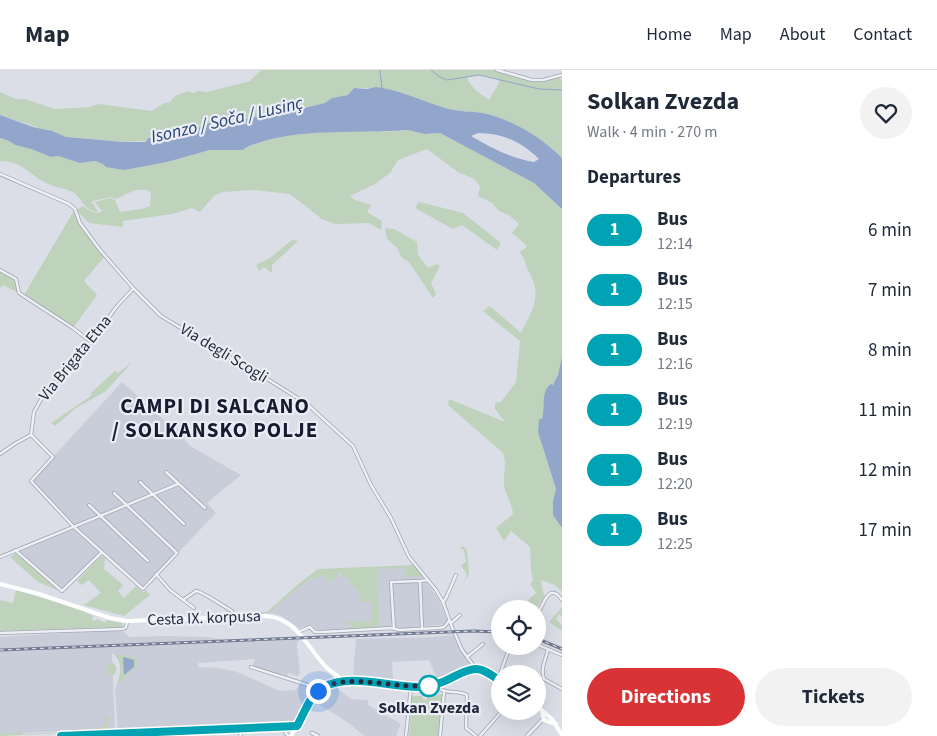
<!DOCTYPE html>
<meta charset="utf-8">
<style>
:root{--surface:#fff;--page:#f2f2f3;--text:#1f2937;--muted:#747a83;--line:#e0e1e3;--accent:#d93335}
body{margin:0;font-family:"Source Sans 3",sans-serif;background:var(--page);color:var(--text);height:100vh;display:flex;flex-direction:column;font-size:19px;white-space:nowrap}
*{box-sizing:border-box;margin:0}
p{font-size:16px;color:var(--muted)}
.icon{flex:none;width:28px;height:28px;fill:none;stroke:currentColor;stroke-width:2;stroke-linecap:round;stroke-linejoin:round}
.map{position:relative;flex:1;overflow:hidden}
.panel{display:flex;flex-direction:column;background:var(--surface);width:375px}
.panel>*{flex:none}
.badge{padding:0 10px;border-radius:16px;font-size:18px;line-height:32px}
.fabs{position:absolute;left:491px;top:530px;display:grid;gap:10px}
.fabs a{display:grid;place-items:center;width:55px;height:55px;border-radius:50%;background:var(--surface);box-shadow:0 5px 20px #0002;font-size:25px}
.you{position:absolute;width:25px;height:25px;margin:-12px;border:4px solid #fff;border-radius:50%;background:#1a73e8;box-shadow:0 0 0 8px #1a73e833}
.map>.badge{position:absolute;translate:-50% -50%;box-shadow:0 0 0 2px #fff}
h2{padding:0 25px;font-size:19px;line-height:45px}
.round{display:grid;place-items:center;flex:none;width:52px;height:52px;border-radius:26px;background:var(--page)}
.overview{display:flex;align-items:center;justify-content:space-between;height:85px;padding:0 25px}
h1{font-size:24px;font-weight:700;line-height:38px}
.primary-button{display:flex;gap:10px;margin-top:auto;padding:10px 25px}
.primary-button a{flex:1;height:58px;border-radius:30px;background:var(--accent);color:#fff;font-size:20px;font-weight:700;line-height:58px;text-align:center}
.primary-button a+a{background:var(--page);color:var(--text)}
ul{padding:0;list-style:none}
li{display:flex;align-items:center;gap:15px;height:60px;padding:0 25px}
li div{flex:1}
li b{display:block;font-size:19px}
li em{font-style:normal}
li .badge{min-width:55px;font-weight:700;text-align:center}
header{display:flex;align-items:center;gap:30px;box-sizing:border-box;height:70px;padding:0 25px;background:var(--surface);border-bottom:1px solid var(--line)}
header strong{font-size:24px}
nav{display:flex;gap:28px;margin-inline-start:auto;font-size:18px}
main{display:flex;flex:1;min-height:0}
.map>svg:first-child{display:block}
.built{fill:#c9cdd9}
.green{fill:#bed2bc;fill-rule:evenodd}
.water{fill:#92a6cb;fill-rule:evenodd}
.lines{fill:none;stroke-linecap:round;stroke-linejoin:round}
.stream{stroke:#92a6cb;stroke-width:1}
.minor-casing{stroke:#a0a4b1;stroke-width:4}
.tertiary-casing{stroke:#a0a4b1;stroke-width:4.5}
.minor{stroke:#eef0f5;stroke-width:2.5}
.tertiary{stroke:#eef0f5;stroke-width:3}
.secondary{stroke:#fff;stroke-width:4}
.rail-casing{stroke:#737b92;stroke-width:3}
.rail{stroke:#eaedf5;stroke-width:1;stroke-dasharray:4;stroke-linecap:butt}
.line-casing{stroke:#fff;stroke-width:11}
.line{stroke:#00a3b4;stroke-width:8}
.walk{stroke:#242a3e;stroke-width:5;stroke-dasharray:0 9}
.stop-dot{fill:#fff;stroke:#00a3b4;stroke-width:2.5}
.labels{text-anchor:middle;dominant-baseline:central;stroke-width:4.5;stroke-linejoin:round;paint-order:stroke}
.street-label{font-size:16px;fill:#242a3e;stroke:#eaedf5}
.stop-label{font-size:16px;font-weight:bold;fill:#242a3e;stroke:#eaedf5}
.water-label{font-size:18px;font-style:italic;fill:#2b4275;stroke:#eaedf5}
.district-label{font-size:21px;font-weight:bold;letter-spacing:1px;fill:#171b2f;stroke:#eaedf5}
</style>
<header>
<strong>Map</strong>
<nav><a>Home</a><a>Map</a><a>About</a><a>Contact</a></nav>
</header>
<main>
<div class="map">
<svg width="562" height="666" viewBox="0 0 562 666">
<rect width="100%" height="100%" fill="#dbdee7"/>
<g class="built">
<path d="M122,312L168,354L179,360V363L190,376L241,405L207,433L216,443L143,519L102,482L62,521L15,480L74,457L31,411Z"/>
<path d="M415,497L438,528L447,549L446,554L399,559L392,557H379L377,499Z"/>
<path d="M338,502L350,510L349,513L361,524L359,528L372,532V551L353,552V559L318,561L312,555L299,558L280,545L269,543L312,507L322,505L329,512L336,509Z"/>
<path d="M121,560L129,567L165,566L207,567L225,570L299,568L300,570L298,571L297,576L300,603L297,606L289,603L286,607L252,597L255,589L198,593V597L219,598L237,602L280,621L296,620L300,614L310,617L315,621L297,651L294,652L118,662L115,620L117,614L136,598L137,588L112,584L115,659L0,664V567Z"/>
<path d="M454,565H458L463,577L476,595L475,601L450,606L438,611L429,590L392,592L393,609H383V611L353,608L356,569L432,567Z"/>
<path d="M332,616H334L351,629L368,630V635L401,654L396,665L398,666H365L347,652L314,631L321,621Z"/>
</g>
<g class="green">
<path d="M261,0H497L532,10L558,6L562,10V88C542,68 513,51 485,44C473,41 460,42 447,39C432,36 418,28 403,23C386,18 371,18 354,18L348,25L332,28L325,33L296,40L273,43L220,55L214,50C194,62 171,68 148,68L146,72L140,71L123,72L66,67L0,45V22L16,29H25L55,39L90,37L98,34L152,41L164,33L170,32L175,26L188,21L193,23L198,21L207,22L250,11ZM479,5L498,9L499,13L489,30C481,24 469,17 467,7Z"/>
<path d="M408,60L424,64L440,63L534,113L562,139V286L557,311L544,328L545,340L542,349V375L556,419L553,431V445L562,458V522L555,515L541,510L542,519L545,526L536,539L530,538L528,530L536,523L530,514L533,510C530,499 531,489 530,477L511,461L504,471L496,458L513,444C512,433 506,426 504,416C503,405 507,393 503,383L448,335L449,329L505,352L495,339V333L501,332L516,312L520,271L483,241L490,236L521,263C533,238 543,226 528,200C525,193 525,188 519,182L526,178V175L512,163L519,154L510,146L499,141L492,133L478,126L480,116L474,109L458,102L427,79L398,90L390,103L375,114L350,126L353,129L371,135L367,142L382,151L381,160L369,153L335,154L322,149L290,124L254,120L222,122L215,125L200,142L192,138L172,144L123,151V157L89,153L76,140L83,136C89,140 95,146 102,141L95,132L110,128L115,130L120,142L142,139L150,136L151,122C138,115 127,125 116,129L110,127L93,131L92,132L98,142C86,142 82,129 74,123C66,118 57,118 48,114C29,105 23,91 0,91V68L9,71L15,75L31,79L51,87L58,86L80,93L95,91L103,94L137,97L167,92L210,80H243C249,75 256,74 264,71C289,64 319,60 345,61C366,61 387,63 408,60Z"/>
<path d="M419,132L463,143L501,173L497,180L462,155L453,159L415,138Z"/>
<path d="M75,139L80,153L105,186L84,211L97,225L73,258L24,225Z"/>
<path d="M385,158L394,159L417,172L418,185L428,198L437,194L440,196L431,213L436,224L433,228L409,192L402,188L397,178L387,169Z"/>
<path d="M292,170L298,171L272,195V203L264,197L259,201L256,195L270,188Z"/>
<path d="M0,201L15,210L17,222L3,215L0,218Z"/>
<path d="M132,292L106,321L76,338L55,356L51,353L91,326V323L115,301L118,303Z"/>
<path d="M462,476L467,480L469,504L463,514L467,505L461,495L466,492L464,480L460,478Z"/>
<path d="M16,483L59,521L38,512L10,487Z"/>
<path d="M101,486L105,487L104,499L123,515L118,521L124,528L136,516L143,523L146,520L150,525L124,546L84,535L101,523L89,510L82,515L77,511Z"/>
<path d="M414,495L422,506L405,507L404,498L377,499L379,557L346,559V557H353L346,552L372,551V532H359L360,524L349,513L350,510L343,506L341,503H338L336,509L329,512L322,505L316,510L312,507L269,543L260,544L259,542H267L297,515L318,499Z"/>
<path d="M16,520L82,540L93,546L92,550L95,551L97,549L106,553V550L122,553L123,556L122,557L0,561V530L13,533Z"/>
<path d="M562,537V547L559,544L556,549L562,555V561L549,552Z"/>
<path d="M114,584L137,588L136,598L117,614C121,603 123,593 114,584Z"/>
<path d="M113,593L116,596V601L114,605H109L107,594Z"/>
<path d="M440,624L442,625L443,630L439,666H407L409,665L412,626H422L424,630L427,629V626H435Z"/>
<path d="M103,645H108L109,648L107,658L104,661L0,666V664L22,662L23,664L91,661L101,657L105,653V647Z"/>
</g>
<g class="water">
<path d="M376,17C400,20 422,31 445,38C458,42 473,41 487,44C514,51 542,68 562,88V139L534,113L440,63C435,63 430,64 425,64C418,63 412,60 406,60C358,64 310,58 264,71C255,74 249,75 243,80H210L167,92L124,100L106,97L103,94L95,91L80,93L58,86L51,87L31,79L15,75L9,71L0,68V45L33,57L52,61L66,67L123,72H146L148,68C171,68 194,61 215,50L220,55L273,43L296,40L325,33L332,28L348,25L354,18L367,19ZM478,63C503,63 522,72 539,89L534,92C511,88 491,78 471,66Z"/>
<path d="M562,286V458L553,445V431L556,419L538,362L539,349H542C546,336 540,322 551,314L553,315L558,305Z"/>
<path d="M123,587L134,590V597L124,605Z"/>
</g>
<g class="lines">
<g class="stream">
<path d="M380,0L382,19"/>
<path d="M431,0L440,7L447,10L479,5L539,19L562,20"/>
</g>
<defs>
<g id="minor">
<path d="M497,0L532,10H543L562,5"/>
<path d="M0,104L69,134L75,139L80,153L100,180L134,219L161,246L224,284L253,300L307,334L353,376L371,415L391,448L409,487L436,520L443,532L453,560"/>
<path d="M0,200L16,209L19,223L73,258L91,272"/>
<path d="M31,365L53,387L31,411L74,457L143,519L177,483L114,423"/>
<path d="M0,384L16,373L31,365L34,342L43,326L91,272L117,236L133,219"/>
<path d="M166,402L205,438"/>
<path d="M140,412L184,454"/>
<path d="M89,435L148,491"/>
<path d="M15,480L62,521L102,482"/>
<path d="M0,487L178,414"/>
<path d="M156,504L170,520L194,538"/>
<path d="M183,530L196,521C204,522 224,537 232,541"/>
<path d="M443,532L446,528L456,505"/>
<path d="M538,543C544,534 549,511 562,530"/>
<path d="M451,553L460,545"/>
<path d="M422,558L420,511L428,510"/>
<path d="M394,559L391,512L420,511"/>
<path d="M298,562L310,557L315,562H322L392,558L399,560L439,558L444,557L449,551"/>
<path d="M0,563L123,559L126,557L127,551"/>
<path d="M455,564L462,580L476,599"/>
<path d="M538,575L562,585"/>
<path d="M548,579C546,589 540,599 544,609L562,619"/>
<path d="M467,587L483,574"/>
<path d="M251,597L311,616L318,620"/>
<path d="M500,604L510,576"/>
<path d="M436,614L437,618L440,619L441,614"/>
<path d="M440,619C448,624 459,620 467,625L466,658L476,666"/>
<path d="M240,666L244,658"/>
<path d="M406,666L411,617"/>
<path d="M440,666L444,622"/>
<path d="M480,666L502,641"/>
</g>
<g id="tertiary">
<path d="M312,663L318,666"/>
<path d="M62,666L278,656L284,660L288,666"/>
<path d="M527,666L543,649"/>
</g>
</defs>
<use href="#minor" class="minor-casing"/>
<use href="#tertiary" class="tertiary-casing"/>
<use href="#minor" class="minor"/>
<use href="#tertiary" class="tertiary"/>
<g class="secondary">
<path d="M0,514L39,524L110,548L127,551L265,546C296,547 307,577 326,597C331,602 339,606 344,612"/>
<path d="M309,635C312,629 315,623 320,619C343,602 394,618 422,617C431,616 440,614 448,610C456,606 466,599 476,599C484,599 493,607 500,611"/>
<path d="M538,637L552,649L562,665"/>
<path d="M542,641L544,650L556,654"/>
<path d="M291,666L297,656"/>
</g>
<defs>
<g id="rail">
<path d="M538,569L562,579"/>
<path d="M0,580L473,561L500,562"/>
</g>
</defs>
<use href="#rail" class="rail-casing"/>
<use href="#rail" class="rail"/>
</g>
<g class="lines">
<defs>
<path id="line" d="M61,666L297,656C304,644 310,625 322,618C349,602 391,618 421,617C430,616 439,614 447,610C456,606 466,599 476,599C484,599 493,606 500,611"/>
</defs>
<use href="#line" class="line-casing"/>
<use href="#line" class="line"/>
<path class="walk" d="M318,621C343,600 399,621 431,615L429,616"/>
</g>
<circle class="stop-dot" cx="429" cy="616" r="10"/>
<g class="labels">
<g class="street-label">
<text transform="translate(224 283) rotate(31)">Via degli Scogli</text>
<text transform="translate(75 288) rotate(-51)">Via Brigata Etna</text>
<text transform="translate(204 548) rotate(-2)">Cesta IX. korpusa</text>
</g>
<g class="stop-label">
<text x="429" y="638">Solkan Zvezda</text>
</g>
<g class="water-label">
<text transform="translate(227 50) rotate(-13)">Isonzo / Soča / Lusinç</text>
</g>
<g class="district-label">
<text x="215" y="336">CAMPI DI SALCANO<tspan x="215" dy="24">/ SOLKANSKO POLJE</tspan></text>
</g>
</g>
</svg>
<div class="fabs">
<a><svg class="icon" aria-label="locate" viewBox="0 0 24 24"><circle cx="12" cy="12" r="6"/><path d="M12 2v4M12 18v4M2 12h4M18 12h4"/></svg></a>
<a><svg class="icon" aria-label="layers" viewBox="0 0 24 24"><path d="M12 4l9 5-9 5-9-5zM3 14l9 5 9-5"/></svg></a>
</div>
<div class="you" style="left:318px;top:621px"></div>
</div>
<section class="panel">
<div class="overview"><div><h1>Solkan Zvezda</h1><p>Walk · 4 min · 270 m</p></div><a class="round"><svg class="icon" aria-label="heart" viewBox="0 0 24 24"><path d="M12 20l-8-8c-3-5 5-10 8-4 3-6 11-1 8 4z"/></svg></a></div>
<h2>Departures</h2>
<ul>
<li><span class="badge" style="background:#00a3b4;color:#fff">1</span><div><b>Bus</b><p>12:14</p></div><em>6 min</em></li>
<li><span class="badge" style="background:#00a3b4;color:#fff">1</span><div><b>Bus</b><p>12:15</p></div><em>7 min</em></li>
<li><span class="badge" style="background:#00a3b4;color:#fff">1</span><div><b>Bus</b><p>12:16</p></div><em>8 min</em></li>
<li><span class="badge" style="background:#00a3b4;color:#fff">1</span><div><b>Bus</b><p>12:19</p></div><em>11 min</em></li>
<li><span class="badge" style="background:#00a3b4;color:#fff">1</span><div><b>Bus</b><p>12:20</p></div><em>12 min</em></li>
<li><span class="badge" style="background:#00a3b4;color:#fff">1</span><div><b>Bus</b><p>12:25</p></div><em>17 min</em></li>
</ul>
<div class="primary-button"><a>Directions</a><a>Tickets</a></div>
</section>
</main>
